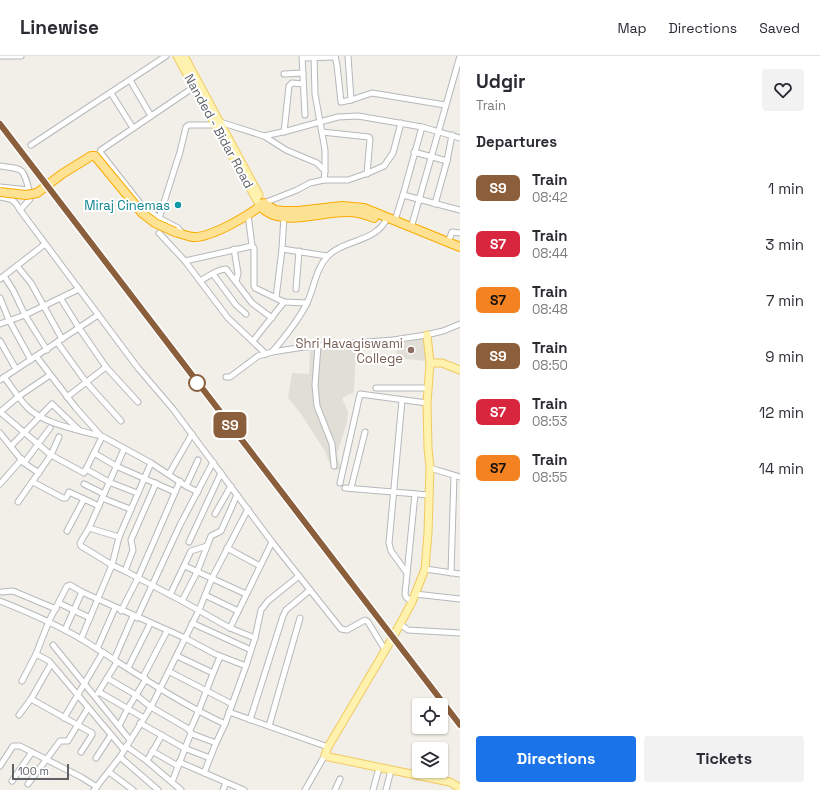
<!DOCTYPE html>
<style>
:root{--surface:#fff;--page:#f2f2f3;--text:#2b2b33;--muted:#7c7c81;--line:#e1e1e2;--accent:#1a73e8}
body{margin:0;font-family:"Space Grotesk",sans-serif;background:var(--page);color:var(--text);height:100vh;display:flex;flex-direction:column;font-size:15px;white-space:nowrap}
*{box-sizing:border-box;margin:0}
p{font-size:13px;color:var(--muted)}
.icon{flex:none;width:22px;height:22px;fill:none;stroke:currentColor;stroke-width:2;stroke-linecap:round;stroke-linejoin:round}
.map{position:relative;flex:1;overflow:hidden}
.sheet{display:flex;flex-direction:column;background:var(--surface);width:360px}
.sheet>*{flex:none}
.badge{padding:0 8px;border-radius:6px;font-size:14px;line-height:26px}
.buttons{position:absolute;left:412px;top:642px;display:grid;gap:8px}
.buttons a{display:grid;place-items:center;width:36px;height:36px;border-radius:4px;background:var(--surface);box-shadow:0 1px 3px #0004;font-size:20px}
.scale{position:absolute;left:12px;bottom:10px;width:57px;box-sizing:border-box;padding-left:4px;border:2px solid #5f6368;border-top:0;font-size:11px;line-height:14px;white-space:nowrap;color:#5f6368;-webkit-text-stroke:3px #fff;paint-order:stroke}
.map>.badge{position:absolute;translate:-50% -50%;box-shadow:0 0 0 2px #fff}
h2{padding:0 16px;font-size:15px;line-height:36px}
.round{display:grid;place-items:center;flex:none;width:42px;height:42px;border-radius:4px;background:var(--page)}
.overview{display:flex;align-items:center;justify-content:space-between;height:68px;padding:0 16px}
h1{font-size:19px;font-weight:700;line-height:30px}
.cta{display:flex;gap:8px;margin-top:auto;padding:8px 16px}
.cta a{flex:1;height:46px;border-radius:4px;background:var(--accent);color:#fff;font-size:16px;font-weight:700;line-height:46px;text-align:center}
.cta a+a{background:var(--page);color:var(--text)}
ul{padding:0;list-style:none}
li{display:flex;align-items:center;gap:12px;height:56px;padding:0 16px}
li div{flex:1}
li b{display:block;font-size:15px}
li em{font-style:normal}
li .badge{min-width:44px;font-weight:700;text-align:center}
header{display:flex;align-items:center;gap:24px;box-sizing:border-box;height:56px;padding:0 20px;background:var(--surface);border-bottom:1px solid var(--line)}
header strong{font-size:19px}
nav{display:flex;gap:22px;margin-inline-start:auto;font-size:14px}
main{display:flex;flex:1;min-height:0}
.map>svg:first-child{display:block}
.education{fill:#e1ded6}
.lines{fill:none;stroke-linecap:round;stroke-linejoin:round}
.minor-casing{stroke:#b5b8bc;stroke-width:7}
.major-casing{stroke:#f2c960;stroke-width:9}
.highway-casing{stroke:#f9ab00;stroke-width:10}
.minor{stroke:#fff;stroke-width:5}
.major{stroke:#fff2af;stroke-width:7}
.highway{stroke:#fde293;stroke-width:8}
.rail-casing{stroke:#b6b7b8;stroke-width:2.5}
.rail{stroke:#fff;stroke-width:1;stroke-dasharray:3;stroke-linecap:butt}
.highway-bridge-casing{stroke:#f9ab00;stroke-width:10;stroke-linecap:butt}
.highway-bridge{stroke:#fde293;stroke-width:8}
.line-casing{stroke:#fff;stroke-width:9}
.line{stroke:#8b5e3c;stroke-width:6}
.culture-dot{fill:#0f9aa8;stroke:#fff;stroke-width:1.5}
.education-dot{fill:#8d6e63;stroke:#fff;stroke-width:1.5}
.stop-dot{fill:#fff;stroke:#8b5e3c;stroke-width:2}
.labels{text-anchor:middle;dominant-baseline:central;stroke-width:4;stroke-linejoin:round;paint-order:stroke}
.street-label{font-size:13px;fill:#5f6368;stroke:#fff}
.culture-label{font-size:13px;fill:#0d838f;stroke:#fff;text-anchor:end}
.education-label{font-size:13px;fill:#785e54;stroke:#fff;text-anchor:end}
</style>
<header>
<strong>Linewise</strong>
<nav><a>Map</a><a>Directions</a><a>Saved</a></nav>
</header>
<main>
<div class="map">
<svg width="460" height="734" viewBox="0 0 460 734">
<rect width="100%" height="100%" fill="#f1efe8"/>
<g class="education">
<path d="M425,281L426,305L396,302L398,285Z"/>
<path d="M356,288L354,336L342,342L348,356L347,366L337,398L341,414L332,413L325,395L301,358L288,342L292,317L309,318L310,292Z"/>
</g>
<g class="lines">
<defs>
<g id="minor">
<path d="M0,0H21"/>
<path d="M302,0L305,59"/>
<path d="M314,0L315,38L325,94V115"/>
<path d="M335,0L337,9L341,46L351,44L372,37L445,49"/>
<path d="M348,0L351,44"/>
<path d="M303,2L335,1"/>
<path d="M284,18L303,17"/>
<path d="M130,24L151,60"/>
<path d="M111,37L133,72"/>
<path d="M220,66L264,80L287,75L338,61L358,60L422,71L460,82"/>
<path d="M284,76L289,30L292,27L303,28"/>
<path d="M322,76L369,81L370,83L367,118"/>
<path d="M264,80L286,94L317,107L325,115L324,124"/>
<path d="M31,89L166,0"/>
<path d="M414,96L447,105"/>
<path d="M0,110C23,113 23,111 29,134"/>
<path d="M0,131L29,134L30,143L20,154"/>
<path d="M403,139L422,71"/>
<path d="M0,141C12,143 14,143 20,154L138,312L173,353L272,486L341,573L347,574L365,564L368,566L385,594"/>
<path d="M264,147L297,134L310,127L324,124H348L368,117L384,110L393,97L401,67"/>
<path d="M435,148L447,105L452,79"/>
<path d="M248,158L252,190"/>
<path d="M159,162L180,96L186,71L189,69H215"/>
<path d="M395,164L403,139L460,154"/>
<path d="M411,172L460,0"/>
<path d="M159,177L185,205L228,262L266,298"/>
<path d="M183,178L178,172L159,162L143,151L100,96L101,94L194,31"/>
<path d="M448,186L452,176L460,177"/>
<path d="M234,193L238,217L236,226"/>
<path d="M282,193L327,200"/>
<path d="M185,205L252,190L254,192V230L255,232L284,246L307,247"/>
<path d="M17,210L31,227L62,283"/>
<path d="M213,218L236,249L246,258"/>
<path d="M4,220L13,234L25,259L47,294"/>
<path d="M0,223L45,188"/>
<path d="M200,225C208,221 217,213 226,213L252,247L272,262"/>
<path d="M296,233L299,195"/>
<path d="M0,242L9,264L31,304"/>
<path d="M276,242L282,193L284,159"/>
<path d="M61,243L79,272L106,311L138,346"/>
<path d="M0,268L25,259L79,233"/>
<path d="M0,285L16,313"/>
<path d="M253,285L284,246"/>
<path d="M57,286L86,326L121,365"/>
<path d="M318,290L315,329L317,350L332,388L334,410"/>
<path d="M272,296C285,281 297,266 306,249C314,234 315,214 327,201C343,183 376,187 387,162"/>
<path d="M36,300L76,352L100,379L151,407L186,430"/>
<path d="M4,321C12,331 19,343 27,351C42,367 75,373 96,379H100"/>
<path d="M226,321H230L258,300L272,296L304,291L393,284L426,279L443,275L460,268"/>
<path d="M0,324L98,259"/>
<path d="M376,332H428"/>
<path d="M67,341L106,311"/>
<path d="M402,344L389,487L391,495L407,517"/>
<path d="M0,356L51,399L84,417L102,381"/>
<path d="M0,356L19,340L50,319"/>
<path d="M0,377L24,407L39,417"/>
<path d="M11,390L52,348L79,374"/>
<path d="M124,393L89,472L80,487L81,490L112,509L125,515L182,545L230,572L255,582"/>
<path d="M94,397L116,410L175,436"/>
<path d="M24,407L50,372"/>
<path d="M430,412L460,421"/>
<path d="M86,413L109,426L137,437"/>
<path d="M169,418L192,378"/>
<path d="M33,426L63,442H66L69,436L99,450"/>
<path d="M340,427L360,338L427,347"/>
<path d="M0,428L22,403"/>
<path d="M84,428L104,438"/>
<path d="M345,432L429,439"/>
<path d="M351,432L365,376"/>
<path d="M198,436L186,430L198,404"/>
<path d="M102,442L130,453"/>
<path d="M18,446L51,399L59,381"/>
<path d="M215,458L231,430"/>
<path d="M89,472L119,481"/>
<path d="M67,475L84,443"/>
<path d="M189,486L221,417"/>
<path d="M227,492L260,510"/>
<path d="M185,510L246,538"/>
<path d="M425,513L460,518"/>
<path d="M125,515L133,494L131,484L156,427"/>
<path d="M451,517L454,420"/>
<path d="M2,536L13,535L56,553"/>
<path d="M415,538L460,543"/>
<path d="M170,539L191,495L207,490"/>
<path d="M205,539L238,555"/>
<path d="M0,545C28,556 56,568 83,584C130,613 175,645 225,668"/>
<path d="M182,545L197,516L211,480L221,475L237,439"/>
<path d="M412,546L406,541L405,538L415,438"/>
<path d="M59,547L90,562"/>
<path d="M121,555L138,522L180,425"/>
<path d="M137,562L180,469L213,406"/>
<path d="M192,567L251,594"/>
<path d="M400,568L408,574L460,577"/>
<path d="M230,572L272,486"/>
<path d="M65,574L82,536L185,582L215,598L246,610"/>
<path d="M81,583L112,509L119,481L151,407"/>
<path d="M53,589L130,684"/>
<path d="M97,593L115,552"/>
<path d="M36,598L49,605L124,694"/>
<path d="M177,600L213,617"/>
<path d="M114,604L133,560"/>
<path d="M128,612L150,568"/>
<path d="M170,616L232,648"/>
<path d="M143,621L167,575"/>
<path d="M107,622L136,639L151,651L187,672L192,678L216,687"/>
<path d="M22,625L36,598L49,565L67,530L70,529L82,536"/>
<path d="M99,636L144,662"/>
<path d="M98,637L117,606"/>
<path d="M31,643L92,677V679L81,696"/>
<path d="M229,656L328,691"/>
<path d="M19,659L31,643L51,608"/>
<path d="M64,662L103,596"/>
<path d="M250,664L283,560L286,554L310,534"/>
<path d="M140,667L184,692L210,702"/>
<path d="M119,670L128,652L146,623"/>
<path d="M269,670L300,562"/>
<path d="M190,674C202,650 209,625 220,601"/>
<path d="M126,690L147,705L181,734"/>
<path d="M152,695L178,710"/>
<path d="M120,701L158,734"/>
<path d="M96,702L111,679"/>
<path d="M147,705L162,679"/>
<path d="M179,706L244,734"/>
<path d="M0,710L13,690H20L81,721L97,731"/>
<path d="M109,716L133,734"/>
<path d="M204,717L216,687L225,668L246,610L255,582L261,554L268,545L299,520"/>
<path d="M12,725L32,696"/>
<path d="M172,726L191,677"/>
<path d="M28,728L60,685H68L69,683L88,652"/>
<path d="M94,734L120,701L151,651L199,554L212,522L248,453"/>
<path d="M223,734L226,727"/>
<path d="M305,734L325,699"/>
<path d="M335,734L340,723"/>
<path d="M373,734L379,712"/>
<path d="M386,734L391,714"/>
</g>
<g id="major">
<path d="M177,0L260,150"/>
<path d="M184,0L259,139"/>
<path d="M427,279L430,307"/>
<path d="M460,314L442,307H430L427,347L428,392L430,412L428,477L425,513L412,546L393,581L328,691L325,699L329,701L450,726L460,732"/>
</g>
<g id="highway">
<path d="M260,150C280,173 320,155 347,156C356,156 365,158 374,162"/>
<path d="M175,176C181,178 187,180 193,181C211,182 250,159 264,147L275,154L284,155H298L342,150L364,152L460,191"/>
</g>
</defs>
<use href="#minor" class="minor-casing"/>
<use href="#major" class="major-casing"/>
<use href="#highway" class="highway-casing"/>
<use href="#minor" class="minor"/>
<use href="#major" class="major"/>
<use href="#highway" class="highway"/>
<defs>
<path id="rail" d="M0,68L460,669"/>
</defs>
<use href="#rail" class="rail-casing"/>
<use href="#rail" class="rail"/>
<defs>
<path id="highway-bridge" d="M0,136L26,139L37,137L62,118L91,100H95L142,157L155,167L175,176"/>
</defs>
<use href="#highway-bridge" class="highway-bridge-casing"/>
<use href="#highway-bridge" class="highway-bridge"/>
</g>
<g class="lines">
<defs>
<path id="line" d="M0,68L460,669"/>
</defs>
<use href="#line" class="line-casing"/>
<use href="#line" class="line"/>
</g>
<circle class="culture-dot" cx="178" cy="149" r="4"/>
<circle class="education-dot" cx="411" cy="294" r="4"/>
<circle class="stop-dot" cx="197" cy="327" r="8"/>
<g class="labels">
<g class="street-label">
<text transform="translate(219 75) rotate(61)">Nanded - Bidar Road</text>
</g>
<g class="culture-label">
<text x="170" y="149">Miraj Cinemas</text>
</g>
<g class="education-label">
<text x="403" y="287">Shri Havagiswami<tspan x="403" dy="15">College</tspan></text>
</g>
</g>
</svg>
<div class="buttons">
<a><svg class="icon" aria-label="locate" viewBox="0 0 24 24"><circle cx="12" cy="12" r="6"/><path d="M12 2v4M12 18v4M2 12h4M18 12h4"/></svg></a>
<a><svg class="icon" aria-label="layers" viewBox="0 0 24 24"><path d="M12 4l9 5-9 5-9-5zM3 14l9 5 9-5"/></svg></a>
</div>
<div class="scale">100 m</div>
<b class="badge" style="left:230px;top:369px;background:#8b5e3c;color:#fff">S9</b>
</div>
<section class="sheet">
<div class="overview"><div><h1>Udgir</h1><p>Train</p></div><a class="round"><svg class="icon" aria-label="heart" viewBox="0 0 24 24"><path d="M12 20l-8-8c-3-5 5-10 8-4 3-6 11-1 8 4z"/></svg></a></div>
<h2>Departures</h2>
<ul>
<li><span class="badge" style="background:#8b5e3c;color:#fff">S9</span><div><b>Train</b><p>08:42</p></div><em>1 min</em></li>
<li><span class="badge" style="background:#d7263d;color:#fff">S7</span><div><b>Train</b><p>08:44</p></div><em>3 min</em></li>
<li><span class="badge" style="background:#f58220;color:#111">S7</span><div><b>Train</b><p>08:48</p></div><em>7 min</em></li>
<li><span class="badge" style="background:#8b5e3c;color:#fff">S9</span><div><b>Train</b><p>08:50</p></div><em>9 min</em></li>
<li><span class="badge" style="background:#d7263d;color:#fff">S7</span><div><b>Train</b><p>08:53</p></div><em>12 min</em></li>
<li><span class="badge" style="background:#f58220;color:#111">S7</span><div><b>Train</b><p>08:55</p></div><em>14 min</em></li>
</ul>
<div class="cta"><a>Directions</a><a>Tickets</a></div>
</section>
</main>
